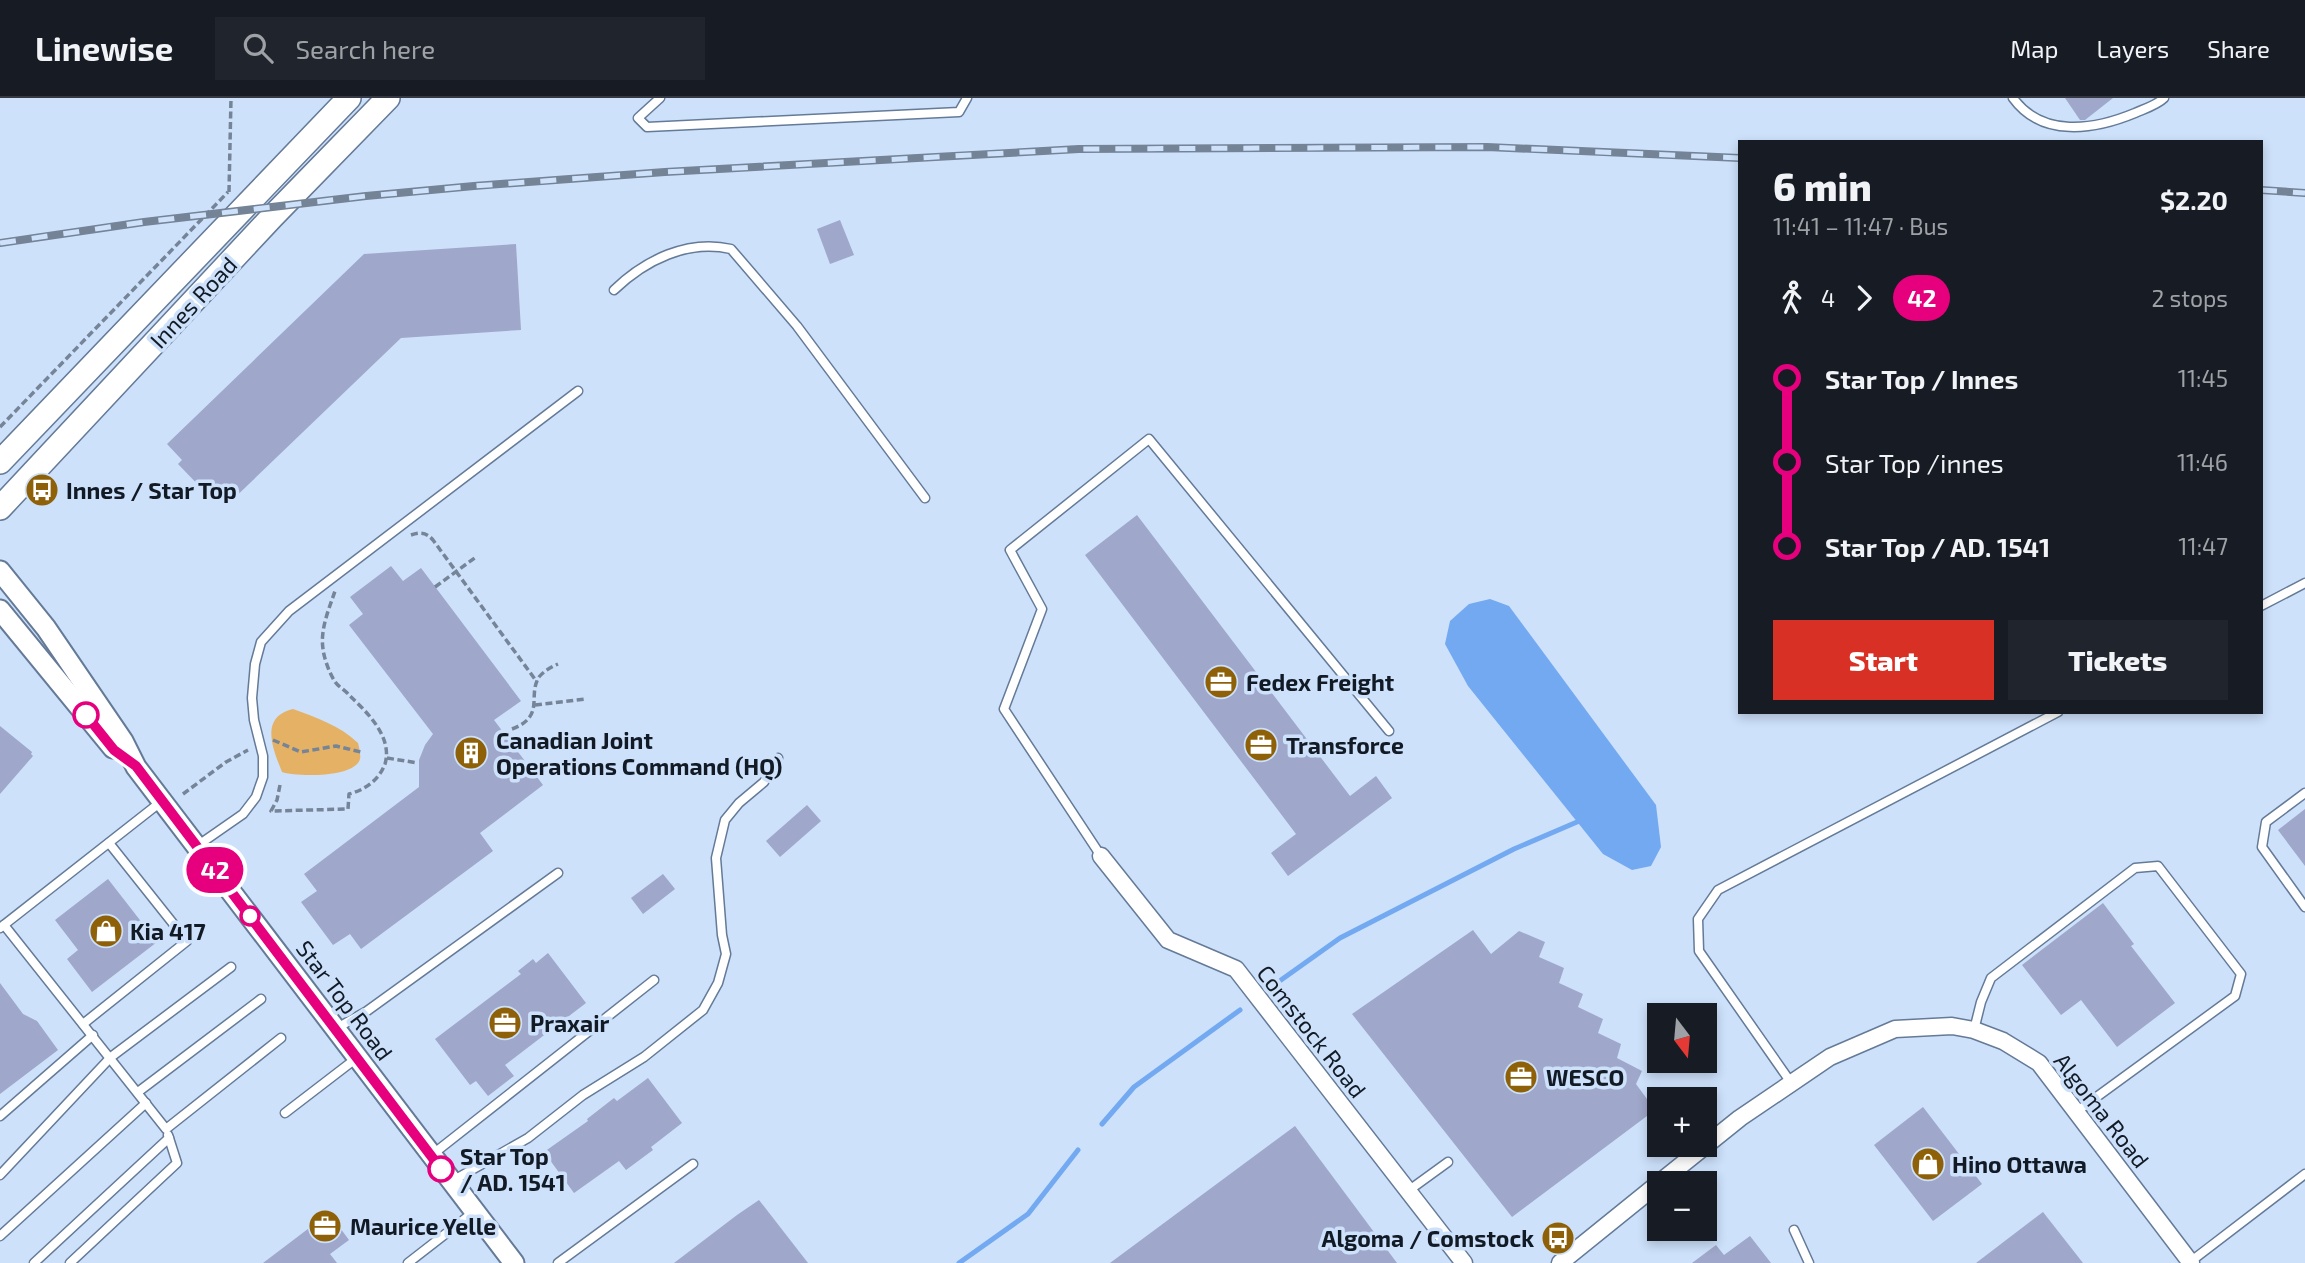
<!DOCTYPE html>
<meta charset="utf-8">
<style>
:root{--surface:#171b24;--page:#20242c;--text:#f1f3f6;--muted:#9ea1a6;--line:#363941;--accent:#d93025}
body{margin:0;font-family:"Exo 2",sans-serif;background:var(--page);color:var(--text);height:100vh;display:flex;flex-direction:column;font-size:26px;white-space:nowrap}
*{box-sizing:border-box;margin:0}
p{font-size:23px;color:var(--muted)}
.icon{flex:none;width:38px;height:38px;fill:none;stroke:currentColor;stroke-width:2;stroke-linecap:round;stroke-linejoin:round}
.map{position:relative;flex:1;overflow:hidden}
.details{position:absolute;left:1738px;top:42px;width:525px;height:574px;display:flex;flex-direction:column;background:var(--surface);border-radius:0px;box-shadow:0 4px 10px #0003}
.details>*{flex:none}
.badge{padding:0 14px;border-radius:23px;font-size:24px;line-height:46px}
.needle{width:46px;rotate:164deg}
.tools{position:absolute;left:1647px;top:905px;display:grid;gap:14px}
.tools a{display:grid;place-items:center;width:70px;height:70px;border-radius:0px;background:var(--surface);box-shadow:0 4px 10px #0003;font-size:35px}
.map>.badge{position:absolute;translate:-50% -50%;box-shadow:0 0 0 4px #fff}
.legs{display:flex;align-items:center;gap:10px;height:77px;padding:0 35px;font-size:23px}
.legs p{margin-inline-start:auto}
.overview{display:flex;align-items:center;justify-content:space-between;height:119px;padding:0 35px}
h1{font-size:38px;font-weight:800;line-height:52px}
.action{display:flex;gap:14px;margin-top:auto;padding:14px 35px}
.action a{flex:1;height:80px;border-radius:0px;background:var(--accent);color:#fff;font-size:28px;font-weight:800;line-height:80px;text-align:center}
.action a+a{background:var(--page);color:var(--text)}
ul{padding:0 35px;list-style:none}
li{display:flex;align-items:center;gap:24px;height:84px;font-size:26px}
li i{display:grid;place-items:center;width:10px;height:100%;margin:0 9px;background:currentColor}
li i::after{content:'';width:18px;height:18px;margin:-9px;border:5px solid;border-radius:50%;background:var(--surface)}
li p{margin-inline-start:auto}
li:first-child i{background:linear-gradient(#0000 50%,currentColor 0)}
li:last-child i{background:linear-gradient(currentColor 50%,#0000 0)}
header{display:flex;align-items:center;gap:42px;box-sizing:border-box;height:98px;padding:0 35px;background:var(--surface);border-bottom:2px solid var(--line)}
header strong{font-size:33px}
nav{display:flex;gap:38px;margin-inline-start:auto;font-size:24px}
.search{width:490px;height:63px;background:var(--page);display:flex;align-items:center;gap:18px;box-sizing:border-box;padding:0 24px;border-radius:0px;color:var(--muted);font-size:26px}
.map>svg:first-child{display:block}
.green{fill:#e5b164}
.water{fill:#72a9f1}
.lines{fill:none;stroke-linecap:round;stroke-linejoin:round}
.stream{stroke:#72a9f1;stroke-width:5}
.building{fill:#9fa7ca}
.service-casing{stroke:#647a97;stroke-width:11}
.minor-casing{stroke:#647a97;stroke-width:19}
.tertiary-casing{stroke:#647a97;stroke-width:23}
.secondary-casing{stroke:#647a97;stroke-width:26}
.path{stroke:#758497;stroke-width:3.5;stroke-dasharray:7 3.5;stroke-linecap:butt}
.service{stroke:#fff;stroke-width:8}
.minor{stroke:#fff;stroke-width:16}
.tertiary{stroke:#fff;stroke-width:19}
.secondary{stroke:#fff;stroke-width:23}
.rail-casing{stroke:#748396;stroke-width:8}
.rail{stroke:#cde1fb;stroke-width:5;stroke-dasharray:16;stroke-linecap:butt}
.line-1-casing{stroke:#fff;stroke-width:16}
.line-1{stroke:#e6007e;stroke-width:10}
.stop-1-dot{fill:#fff;stroke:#e6007e;stroke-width:3.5}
.labels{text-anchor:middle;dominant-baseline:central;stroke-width:7;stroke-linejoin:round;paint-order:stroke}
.street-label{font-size:23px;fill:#111a25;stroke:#cde1fb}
.poi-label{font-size:23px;font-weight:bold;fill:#111a25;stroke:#cde1fb;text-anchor:start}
.stop-label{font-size:23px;font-weight:bold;fill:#111a25;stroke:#cde1fb;text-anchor:start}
</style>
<header>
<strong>Linewise</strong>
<div class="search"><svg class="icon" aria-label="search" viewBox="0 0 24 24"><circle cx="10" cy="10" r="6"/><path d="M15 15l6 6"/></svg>Search here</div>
<nav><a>Map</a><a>Layers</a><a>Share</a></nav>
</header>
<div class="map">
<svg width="2305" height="1165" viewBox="0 0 2305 1165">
<rect width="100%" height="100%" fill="#cde1fb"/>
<path class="green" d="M293,611C317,620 339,627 358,645C359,649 361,657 360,661C355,680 296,679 282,674C273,651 259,619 293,611Z"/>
<path class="water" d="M1490,501L1509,508L1656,707L1661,749L1651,768L1632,772L1603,756L1468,588L1445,546L1450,523L1469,506Z"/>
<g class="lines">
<g class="stream">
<path d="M1281,882L1340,840L1514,751L1577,724"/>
<path d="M1102,1026L1134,989L1240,912"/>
<path d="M959,1165L1028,1116L1078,1052"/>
</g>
</g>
<g class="building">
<path d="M2065,0H2113L2085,22H2080Z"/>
<path d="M840,122L854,157L830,166L817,131Z"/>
<path d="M516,146L521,232L401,240L226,408L210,391L206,395L178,366L182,362L167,346L364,156Z"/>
<path d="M1137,417L1350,698L1376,678L1392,700L1288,778L1271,755L1296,736L1085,457Z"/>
<path d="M391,468L403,483L421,470L521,603L494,622L543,687L480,735L493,753L361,851L350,836L333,847L301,804L317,793L304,776L419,689V662L425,647L433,636L349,527L363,516L350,499Z"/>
<path d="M0,628L32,654L31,656L33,658L0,696Z"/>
<path d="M807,707L821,723L780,759L766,743Z"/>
<path d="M2305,711V768L2278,732Z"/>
<path d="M663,776L675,791L643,816L631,800Z"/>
<path d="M108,781L157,844L92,894L67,861L78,852L55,822Z"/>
<path d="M2103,805L2134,846L2131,848L2175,905L2117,949L2081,902L2061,917L2022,867Z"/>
<path d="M1473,832L1491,856L1519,833L1545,844L1539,859L1564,870L1559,885L1583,896L1578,909L1603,921L1598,935L1621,946L1617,960L1642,973L1636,986L1655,1012L1512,1119L1352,916Z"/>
<path d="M548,855L586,905L505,967L514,978L488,998L476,983L470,987L435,941L521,876L518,873L533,861L536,865Z"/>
<path d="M0,885L23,916L37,923L58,952L0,996Z"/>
<path d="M648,980L682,1025L651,1049L653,1052L626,1072L619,1063L574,1095L544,1054L588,1023L587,1021L614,1000L617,1003Z"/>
<path d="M1923,1009L1982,1086L1933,1123L1874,1047Z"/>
<path d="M1295,1028L1397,1165H1110Z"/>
<path d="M759,1102L808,1165H674L737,1117Z"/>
<path d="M2043,1114L2083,1165H1976Z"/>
<path d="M329,1115L349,1142L330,1156L337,1165H263Z"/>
<path d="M1750,1138L1771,1165H1692L1716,1147L1724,1157Z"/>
</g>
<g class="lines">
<defs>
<g id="service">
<path d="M660,0L638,20L647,29L959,14L967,0"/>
<path d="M2013,0C2042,40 2094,32 2135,15C2144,11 2157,7 2164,0"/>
<path d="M614,192C645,162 688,141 731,151L797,228L925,400"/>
<path d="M2261,508L2305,485"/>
<path d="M2305,695L2266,724L2262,749L2305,809"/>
<path d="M197,748L243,716L256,699L263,679V658L254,622L252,600L255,566L261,544L289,513L578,293"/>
<path d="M1101,758L1004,611L1042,511L1010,452L1149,341L1389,633"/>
<path d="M4,827L166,1031L281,940"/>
<path d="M0,830L162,703"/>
<path d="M83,926L187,843L109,745"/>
<path d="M337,930L367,913L558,775"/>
<path d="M1974,932L1981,904L1991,880L2135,770L2158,768L2241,876L2235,898L2076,1014"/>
<path d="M1792,986L1699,853L1698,821L1718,792L2058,614"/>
<path d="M138,994L261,901"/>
<path d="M285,1015L358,959"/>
<path d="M0,1018L93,937"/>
<path d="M433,1056L654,882"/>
<path d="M0,1077L111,959L231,869"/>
<path d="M454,1082L528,1040L583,997L644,959L703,912L718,885L726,856L722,837L716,760L725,722L739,705L764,684L778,660"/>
<path d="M1408,1093L1448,1064"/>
<path d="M1794,1132L1809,1165"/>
<path d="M0,1138L146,1005"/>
<path d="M2190,1164L2305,1076"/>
<path d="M34,1165L169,1040"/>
<path d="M70,1165L177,1065L168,1037"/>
<path d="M408,1165L475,1113"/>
<path d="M558,1165L693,1066"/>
</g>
<g id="minor">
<path d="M1101,758L1168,842L1236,871L1464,1165"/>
<path d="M1659,1085L1740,1020L1830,959L1895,931L1952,928L1974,932L2003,943L2039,965L2191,1165"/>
<path d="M1560,1165L1659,1085"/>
</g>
<g id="tertiary">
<path d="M0,473L46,530L123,643L136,669L514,1165"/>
<path d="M0,512L113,650"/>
</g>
<g id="secondary">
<path d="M0,364L349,0"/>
<path d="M0,410L272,119L388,0"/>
</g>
</defs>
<use href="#service" class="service-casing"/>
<use href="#minor" class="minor-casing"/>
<use href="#tertiary" class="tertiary-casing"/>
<use href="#secondary" class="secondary-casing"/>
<g class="path">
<path d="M229,94L231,0"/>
<path d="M0,329L228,94"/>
<path d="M411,437C420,434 426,434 433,442L537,584"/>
<path d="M435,489L476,459"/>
<path d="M535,607L585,601"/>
<path d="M512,631C546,618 527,598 539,579C544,573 551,569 558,566"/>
<path d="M273,642L301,654L336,648L361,654"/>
<path d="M387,660L418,665"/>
<path d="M280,687L277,702L271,713L348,711L349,696C365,692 379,682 385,666C393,639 367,614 349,597C345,592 337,588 334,582C329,574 324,560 323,551C320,531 329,511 335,493"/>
<path d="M183,696L226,664L248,652"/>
</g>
<use href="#service" class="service"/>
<use href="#minor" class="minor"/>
<use href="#tertiary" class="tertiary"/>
<use href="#secondary" class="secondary"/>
<defs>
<g id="rail">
<path d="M2261,92L2305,95"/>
<path d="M0,145L144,124L366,98L474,88L665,74L1079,51L1487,49L1740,60"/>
</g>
</defs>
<use href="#rail" class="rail-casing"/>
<use href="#rail" class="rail"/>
</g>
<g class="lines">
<defs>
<path id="line-1" d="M86,617L114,652L136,668L441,1071"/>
</defs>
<use href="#line-1" class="line-1-casing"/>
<use href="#line-1" class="line-1"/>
</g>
<defs>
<symbol id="bus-disc" viewBox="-11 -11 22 22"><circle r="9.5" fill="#8e6008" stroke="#cde1fb"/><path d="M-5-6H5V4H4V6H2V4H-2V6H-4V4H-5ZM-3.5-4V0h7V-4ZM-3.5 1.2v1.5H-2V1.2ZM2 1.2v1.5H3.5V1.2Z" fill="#fff"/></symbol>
<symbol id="office-disc" viewBox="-11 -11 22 22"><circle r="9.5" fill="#8e6008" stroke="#cde1fb"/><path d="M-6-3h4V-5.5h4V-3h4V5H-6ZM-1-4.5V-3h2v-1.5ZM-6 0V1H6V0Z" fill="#fff"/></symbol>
<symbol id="building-disc" viewBox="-11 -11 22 22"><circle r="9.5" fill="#8e6008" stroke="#cde1fb"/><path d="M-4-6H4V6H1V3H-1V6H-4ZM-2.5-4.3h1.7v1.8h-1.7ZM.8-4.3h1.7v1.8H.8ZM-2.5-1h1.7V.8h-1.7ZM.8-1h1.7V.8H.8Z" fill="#fff"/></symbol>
<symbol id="shop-disc" viewBox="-11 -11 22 22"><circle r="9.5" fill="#8e6008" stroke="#cde1fb"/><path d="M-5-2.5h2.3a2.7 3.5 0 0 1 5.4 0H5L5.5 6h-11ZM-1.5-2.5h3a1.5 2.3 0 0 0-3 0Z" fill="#fff"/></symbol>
</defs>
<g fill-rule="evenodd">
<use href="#bus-disc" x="23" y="373" width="38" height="38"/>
<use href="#office-disc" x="1202" y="565" width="38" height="38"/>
<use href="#office-disc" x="1242" y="628" width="38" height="38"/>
<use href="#building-disc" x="452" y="636" width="38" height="38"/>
<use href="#shop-disc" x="87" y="814" width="38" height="38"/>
<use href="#office-disc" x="486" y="906" width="38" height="38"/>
<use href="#office-disc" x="1502" y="960" width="38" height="38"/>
<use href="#shop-disc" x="1909" y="1047" width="38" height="38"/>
<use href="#office-disc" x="306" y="1109" width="38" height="38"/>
<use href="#bus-disc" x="1539" y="1121" width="38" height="38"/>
</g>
<g class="stop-1-dot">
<circle cx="86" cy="617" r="12"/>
<circle cx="250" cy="818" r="9"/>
<circle cx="441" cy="1071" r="12"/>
</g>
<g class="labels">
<g class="street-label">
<text transform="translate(193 204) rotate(-47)">Innes Road</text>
<text transform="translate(345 902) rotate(53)">Star Top Road</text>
<text transform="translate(1312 933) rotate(52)">Comstock Road</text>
<text transform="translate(2102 1012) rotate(52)">Algoma Road</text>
</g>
<g class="poi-label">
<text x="66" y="392">Innes / Star Top</text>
<text x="1246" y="584">Fedex Freight</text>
<text x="496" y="642">Canadian Joint<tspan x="496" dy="26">Operations Command (HQ)</tspan></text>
<text x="1286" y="647">Transforce</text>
<text x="130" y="833">Kia 417</text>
<text x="530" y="925">Praxair</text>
<text x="1546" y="979">WESCO</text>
<text x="1952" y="1066">Hino Ottawa</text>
<text x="350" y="1128">Maurice Yelle</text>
<text x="1534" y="1140" text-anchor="end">Algoma / Comstock</text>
</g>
<g class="stop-label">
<text x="460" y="1058">Star Top<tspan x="460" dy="26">/ AD. 1541</tspan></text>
</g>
</g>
</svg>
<div class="tools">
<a><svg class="needle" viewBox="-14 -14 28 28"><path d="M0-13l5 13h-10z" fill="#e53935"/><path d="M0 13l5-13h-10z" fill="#9ea1a6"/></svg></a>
<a>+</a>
<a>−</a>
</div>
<b class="badge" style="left:215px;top:772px;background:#e6007e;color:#fff">42</b>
<section class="details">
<div class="overview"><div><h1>6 min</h1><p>11:41 – 11:47 · Bus</p></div><b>$2.20</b></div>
<div class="legs"><svg class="icon" aria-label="walk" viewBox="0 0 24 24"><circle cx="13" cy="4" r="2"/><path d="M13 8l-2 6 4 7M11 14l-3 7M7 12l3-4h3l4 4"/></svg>4<svg class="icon" aria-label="forward" viewBox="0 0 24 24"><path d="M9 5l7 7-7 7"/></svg><b class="badge" style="background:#e6007e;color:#fff">42</b><p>2 stops</p></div>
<ul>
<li><i style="color:#e6007e"></i><b>Star Top / Innes</b><p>11:45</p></li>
<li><i style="color:#e6007e"></i><span>Star Top /innes</span><p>11:46</p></li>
<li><i style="color:#e6007e"></i><b>Star Top / AD. 1541</b><p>11:47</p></li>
</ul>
<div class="action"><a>Start</a><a>Tickets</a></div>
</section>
</div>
